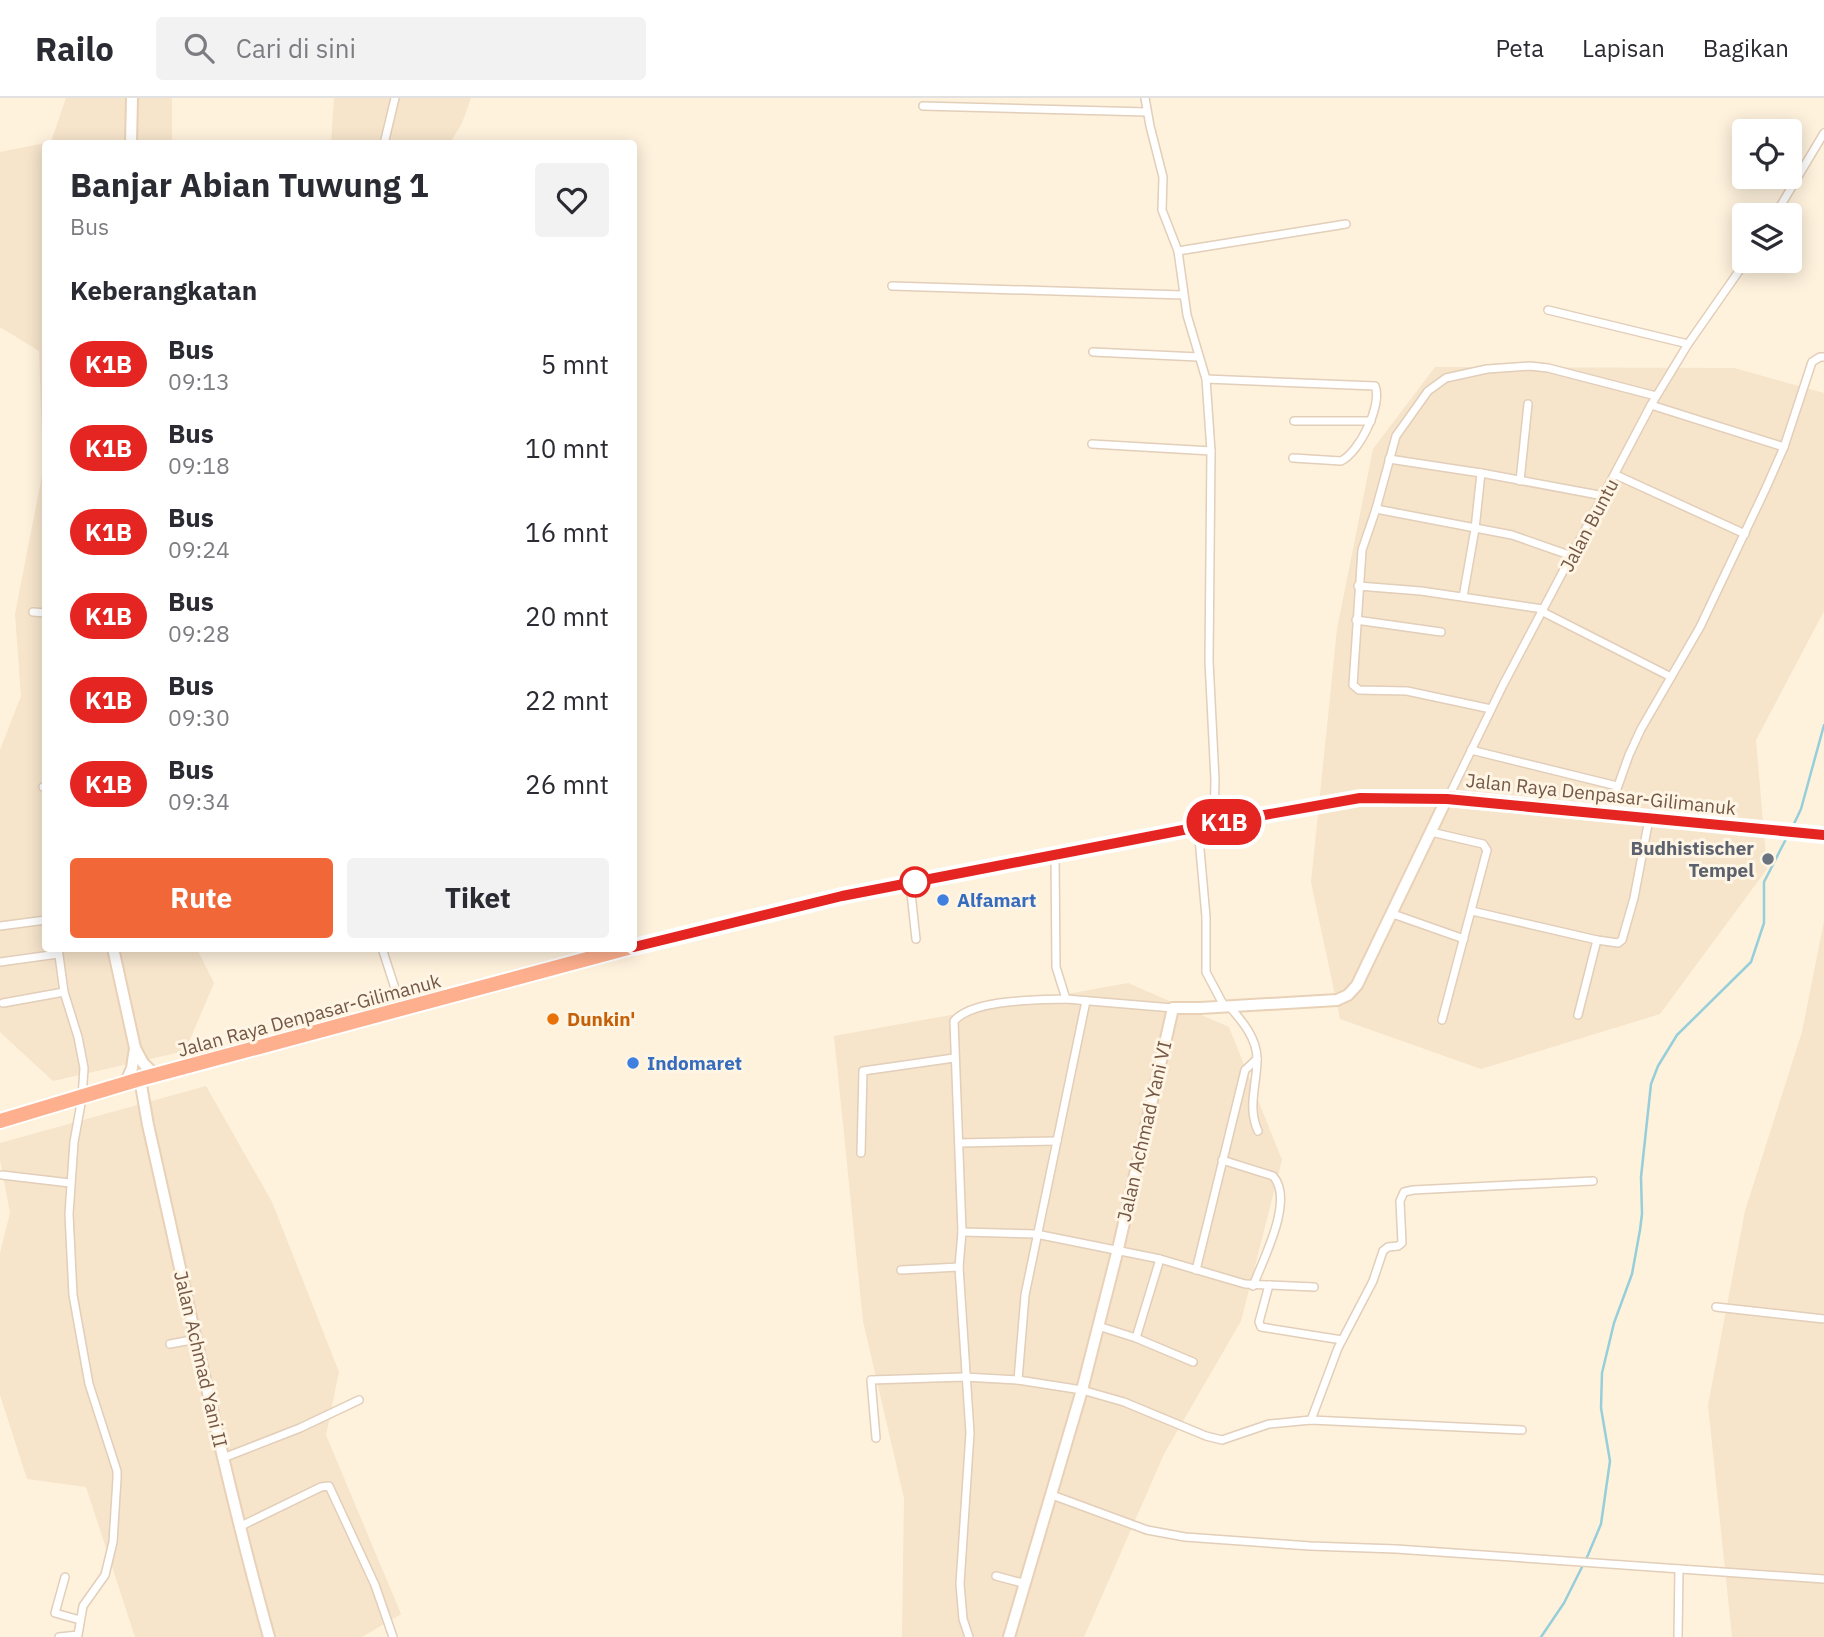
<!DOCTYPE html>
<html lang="id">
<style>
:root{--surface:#fff;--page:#f2f2f3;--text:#2b2b33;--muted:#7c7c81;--line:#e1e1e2;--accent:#f26738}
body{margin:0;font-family:"IBM Plex Sans",sans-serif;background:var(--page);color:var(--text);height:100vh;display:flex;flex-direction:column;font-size:26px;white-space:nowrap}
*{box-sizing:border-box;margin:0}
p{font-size:23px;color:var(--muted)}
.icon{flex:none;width:38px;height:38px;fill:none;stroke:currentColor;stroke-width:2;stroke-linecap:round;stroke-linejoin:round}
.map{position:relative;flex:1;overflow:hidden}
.details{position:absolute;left:42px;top:42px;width:595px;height:812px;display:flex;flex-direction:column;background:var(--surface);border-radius:7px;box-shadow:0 4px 18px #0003}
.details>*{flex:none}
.badge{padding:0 14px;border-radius:23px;font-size:24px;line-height:46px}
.controls{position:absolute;left:1732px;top:21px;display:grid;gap:14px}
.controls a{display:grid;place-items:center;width:70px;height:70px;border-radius:7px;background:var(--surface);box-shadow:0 4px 18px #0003;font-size:35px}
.map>.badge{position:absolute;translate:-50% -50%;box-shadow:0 0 0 4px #fff}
h2{padding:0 28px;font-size:26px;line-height:63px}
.round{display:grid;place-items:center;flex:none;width:74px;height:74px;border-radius:7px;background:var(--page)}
.headline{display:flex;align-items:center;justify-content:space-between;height:119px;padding:0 28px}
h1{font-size:33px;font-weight:800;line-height:52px}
.primary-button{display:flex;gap:14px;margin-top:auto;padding:14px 28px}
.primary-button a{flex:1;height:80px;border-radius:7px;background:var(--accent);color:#fff;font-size:28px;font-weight:800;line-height:80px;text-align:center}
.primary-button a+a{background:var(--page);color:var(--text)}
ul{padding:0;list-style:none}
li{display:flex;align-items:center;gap:21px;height:84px;padding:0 28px}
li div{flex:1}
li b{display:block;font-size:26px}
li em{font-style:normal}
li .badge{min-width:77px;font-weight:700;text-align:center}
header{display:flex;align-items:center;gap:42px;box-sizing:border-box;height:98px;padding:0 35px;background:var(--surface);border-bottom:2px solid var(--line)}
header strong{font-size:33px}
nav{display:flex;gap:38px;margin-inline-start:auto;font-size:24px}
.search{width:490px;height:63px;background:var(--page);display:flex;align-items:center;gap:18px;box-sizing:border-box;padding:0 24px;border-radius:7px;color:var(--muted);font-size:26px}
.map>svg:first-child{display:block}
.residential{fill:#f6e4cb}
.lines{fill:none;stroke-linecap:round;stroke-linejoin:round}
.stream{stroke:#96ceda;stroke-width:2.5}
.street-casing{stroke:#e2ceb9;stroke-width:10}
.secondary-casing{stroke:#e9d1b8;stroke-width:14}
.highway-casing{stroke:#fff;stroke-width:18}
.street{stroke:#fff;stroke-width:7}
.secondary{stroke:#fff;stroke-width:10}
.highway{stroke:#fdaf8e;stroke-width:14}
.line-casing{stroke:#fff;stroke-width:16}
.line{stroke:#e52522;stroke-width:10}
.worship-dot{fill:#6b7280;stroke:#fff5e5;stroke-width:2.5}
.stop-dot{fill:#fff;stroke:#e52522;stroke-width:3.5}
.shop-dot{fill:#3f7fe0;stroke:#fff5e5;stroke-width:2.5}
.food-dot{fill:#e8710a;stroke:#fff5e5;stroke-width:2.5}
.labels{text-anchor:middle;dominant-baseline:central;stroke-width:6;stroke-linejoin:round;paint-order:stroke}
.street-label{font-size:19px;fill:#745744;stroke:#fff5e5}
.worship-label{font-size:19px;font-weight:bold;fill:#5b616d;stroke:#fff5e5;text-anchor:end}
.shop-label{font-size:19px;font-weight:bold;fill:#366cbe;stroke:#fff5e5;text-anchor:start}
.food-label{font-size:19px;font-weight:bold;fill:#c56008;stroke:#fff5e5;text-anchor:start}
</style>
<header>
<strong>Railo</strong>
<div class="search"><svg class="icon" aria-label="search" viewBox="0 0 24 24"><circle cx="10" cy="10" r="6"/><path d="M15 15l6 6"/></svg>Cari di sini</div>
<nav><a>Peta</a><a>Lapisan</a><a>Bagikan</a></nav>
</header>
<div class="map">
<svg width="1824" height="1539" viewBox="0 0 1824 1539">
<rect width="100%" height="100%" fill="#fef2dd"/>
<g class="residential">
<path d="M66,0H172V45L46,46V850L197,851L214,885L185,953L53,983L0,934V652L21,598L15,516L43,372L39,253L0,229V54L51,44Z"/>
<path d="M334,0H471L462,25L450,45L331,46Z"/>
<path d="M1435,269L1734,270L1824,295V513L1756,642L1767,771L1660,916L1481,971L1340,921L1311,784L1337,531L1373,351Z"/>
<path d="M1824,823V1539H1732L1708,1307L1745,1113L1802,934Z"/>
<path d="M1128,885L1229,929L1282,1062L1241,1223L1164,1356L1084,1539H902L904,1400L863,1223L834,938Z"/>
<path d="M206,988L272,1104L339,1274L326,1337L401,1516L362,1539H135L86,1389L27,1381L0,1297V1155L10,1115L0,1062V1045Z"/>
</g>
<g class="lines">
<g class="stream">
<path d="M1792,730L1801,711L1824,627"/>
<path d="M1541,1539L1564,1505L1588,1457L1601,1426L1610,1363L1601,1310L1602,1275L1614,1225L1632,1176L1640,1132L1642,1116L1641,1079L1651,986L1658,968L1677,937L1751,864L1764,825V784L1787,739"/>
</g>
<defs>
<g id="street">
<path d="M1145,0L1150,28L1163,79L1162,112L1178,153L1187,217L1206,281L1211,353L1209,563L1215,682L1214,725"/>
<path d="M923,8L1147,14"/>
<path d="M384,46L395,0"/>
<path d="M1775,117L1824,35"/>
<path d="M1178,153L1346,126"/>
<path d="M892,188L1183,197"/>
<path d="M1548,212L1688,246"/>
<path d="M1093,254L1198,259"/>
<path d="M1206,281L1375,288C1383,306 1359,355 1341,363L1293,360"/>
<path d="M1651,307L1784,349"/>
<path d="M1294,323H1371"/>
<path d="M1092,346L1211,353"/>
<path d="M1389,361L1481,375L1604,398"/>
<path d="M1616,377L1745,436"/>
<path d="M1520,383L1528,306"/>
<path d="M1376,411L1512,437L1572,458"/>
<path d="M1358,488L1421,493L1543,511"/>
<path d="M1463,499L1475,431L1481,375"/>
<path d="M1541,513L1671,579"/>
<path d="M33,514L46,515"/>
<path d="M1356,522L1441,534"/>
<path d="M1491,611L1407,593L1359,592L1353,587L1362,452L1376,411L1396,338L1428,293L1446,280L1487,271L1530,268L1548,270L1656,298"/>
<path d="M1471,652L1617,688"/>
<path d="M43,689H46"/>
<path d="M1448,700L1503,587L1651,307L1688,246L1746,163"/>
<path d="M1608,716L1629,657L1641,631L1700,529L1766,390L1784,349L1812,264L1820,259H1824"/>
<path d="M1198,729L1206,819V874L1224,908"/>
<path d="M1431,734L1483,746L1487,752L1442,922"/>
<path d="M1055,757L1056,869L1066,901L1173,910"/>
<path d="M910,786L916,841"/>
<path d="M1472,813L1597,842L1618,845L1622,842L1634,800L1649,721"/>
<path d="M1393,816L1464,841"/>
<path d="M0,828L46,822"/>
<path d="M58,850L64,894L78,939L84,970L82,1000L74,1044L69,1116L73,1197L89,1286L117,1373V1381L113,1444L105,1477L83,1508L78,1537L59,1539"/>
<path d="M382,850L402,912"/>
<path d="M0,864L58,856"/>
<path d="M3,905L64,894"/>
<path d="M1229,908C1242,923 1257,940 1257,961C1257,987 1247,1009 1258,1033"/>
<path d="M1578,917L1597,842"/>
<path d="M960,1045L1057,1043"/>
<path d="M861,1055L863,973L954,960"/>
<path d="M1222,1062L1273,1078C1295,1102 1263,1161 1253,1188"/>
<path d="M2,1077L70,1085"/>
<path d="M962,1134L1036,1136L1160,1161L1245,1186L1314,1189"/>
<path d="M901,1172L959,1169"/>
<path d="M1196,1172L1245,972L1257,961"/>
<path d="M1269,1187L1259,1224L1261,1229L1342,1242"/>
<path d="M1716,1209L1824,1221"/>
<path d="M1098,1228L1136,1240L1193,1264"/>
<path d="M1136,1240L1160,1161"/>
<path d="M170,1246L197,1241"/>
<path d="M1018,1282L1025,1197L1086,903"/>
<path d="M1311,1322L1338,1250L1373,1183L1383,1153L1388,1149L1398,1148L1402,1145L1400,1103L1404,1094L1413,1092L1593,1083"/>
<path d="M876,1340L871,1282L964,1279L1018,1282L1082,1292L1124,1304L1206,1338L1222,1342L1269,1326L1311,1322L1522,1332"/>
<path d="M223,1360L300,1330L359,1302"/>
<path d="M1052,1397L1147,1432L1185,1439L1310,1448L1396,1451L1824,1481"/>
<path d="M239,1429L321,1389L329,1388L375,1487L393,1539"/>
<path d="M996,1478L1026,1486"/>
<path d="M65,1479L55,1515L80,1522"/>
<path d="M969,1539L963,1521L960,1486L970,1335L959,1169L962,1134L954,923C973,901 1038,902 1066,901"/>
<path d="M1678,1539L1679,1471"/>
</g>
<g id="secondary">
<path d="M131,46L132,0"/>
<path d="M113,850L135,950L143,965L155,977"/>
<path d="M140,981L148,1027C187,1198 222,1370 269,1539"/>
<path d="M125,986L132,970L135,950"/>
<path d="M1009,1539L1082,1292L1118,1151L1173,910H1200L1337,902L1348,897L1357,887L1447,700"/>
</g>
<g id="highway">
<path d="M634,849L842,798L1214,726L1360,700H1447L1824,737"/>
<path d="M0,1023L140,981L628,850"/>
</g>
</defs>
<use href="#street" class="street-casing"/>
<use href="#secondary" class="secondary-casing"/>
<use href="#highway" class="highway-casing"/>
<use href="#street" class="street"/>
<use href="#secondary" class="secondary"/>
<use href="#highway" class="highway"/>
</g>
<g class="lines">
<defs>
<path id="line" d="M634,849L842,798L1214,726L1360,700L1447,701L1824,737"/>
</defs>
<use href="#line" class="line-casing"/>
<use href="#line" class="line"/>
</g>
<circle class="worship-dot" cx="1768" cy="761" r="7"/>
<circle class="stop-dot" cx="915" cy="784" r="14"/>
<g class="shop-dot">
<circle cx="943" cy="802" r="7"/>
<circle cx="633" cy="965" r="7"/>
</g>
<circle class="food-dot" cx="553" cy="921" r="7"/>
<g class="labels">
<g class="street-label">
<text transform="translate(1589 427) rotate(-62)">Jalan Buntu</text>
<text transform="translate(1601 696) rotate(6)">Jalan Raya Denpasar-Gilimanuk</text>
<text transform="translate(309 917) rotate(-15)">Jalan Raya Denpasar-Gilimanuk</text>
<text transform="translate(1144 1033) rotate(-77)">Jalan Achmad Yani VI</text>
<text transform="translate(201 1261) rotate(77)">Jalan Achmad Yani II</text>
</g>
<g class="worship-label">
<text x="1754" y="750">Budhistischer<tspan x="1754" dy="22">Tempel</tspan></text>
</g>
<g class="shop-label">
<text x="957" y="802">Alfamart</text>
<text x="647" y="965">Indomaret</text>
</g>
<g class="food-label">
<text x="567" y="921">Dunkin'</text>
</g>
</g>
</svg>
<div class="controls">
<a><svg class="icon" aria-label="locate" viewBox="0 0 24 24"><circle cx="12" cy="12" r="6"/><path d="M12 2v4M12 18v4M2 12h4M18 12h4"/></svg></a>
<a><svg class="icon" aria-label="layers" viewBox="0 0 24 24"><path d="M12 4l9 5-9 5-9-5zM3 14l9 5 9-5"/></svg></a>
</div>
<b class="badge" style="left:1224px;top:724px;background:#e52522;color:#fff">K1B</b>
<section class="details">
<div class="headline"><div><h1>Banjar Abian Tuwung 1</h1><p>Bus</p></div><a class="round"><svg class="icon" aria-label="heart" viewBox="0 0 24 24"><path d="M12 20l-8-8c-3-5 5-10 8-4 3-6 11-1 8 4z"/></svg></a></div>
<h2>Keberangkatan</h2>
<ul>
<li><span class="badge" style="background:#e52522;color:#fff">K1B</span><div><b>Bus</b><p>09:13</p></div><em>5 mnt</em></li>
<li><span class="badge" style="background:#e52522;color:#fff">K1B</span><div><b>Bus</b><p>09:18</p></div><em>10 mnt</em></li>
<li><span class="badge" style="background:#e52522;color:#fff">K1B</span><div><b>Bus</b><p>09:24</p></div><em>16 mnt</em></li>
<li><span class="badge" style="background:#e52522;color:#fff">K1B</span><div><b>Bus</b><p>09:28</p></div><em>20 mnt</em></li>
<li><span class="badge" style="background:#e52522;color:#fff">K1B</span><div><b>Bus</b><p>09:30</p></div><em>22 mnt</em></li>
<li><span class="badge" style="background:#e52522;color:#fff">K1B</span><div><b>Bus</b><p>09:34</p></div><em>26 mnt</em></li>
</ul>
<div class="primary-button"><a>Rute</a><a>Tiket</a></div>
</section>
</div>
